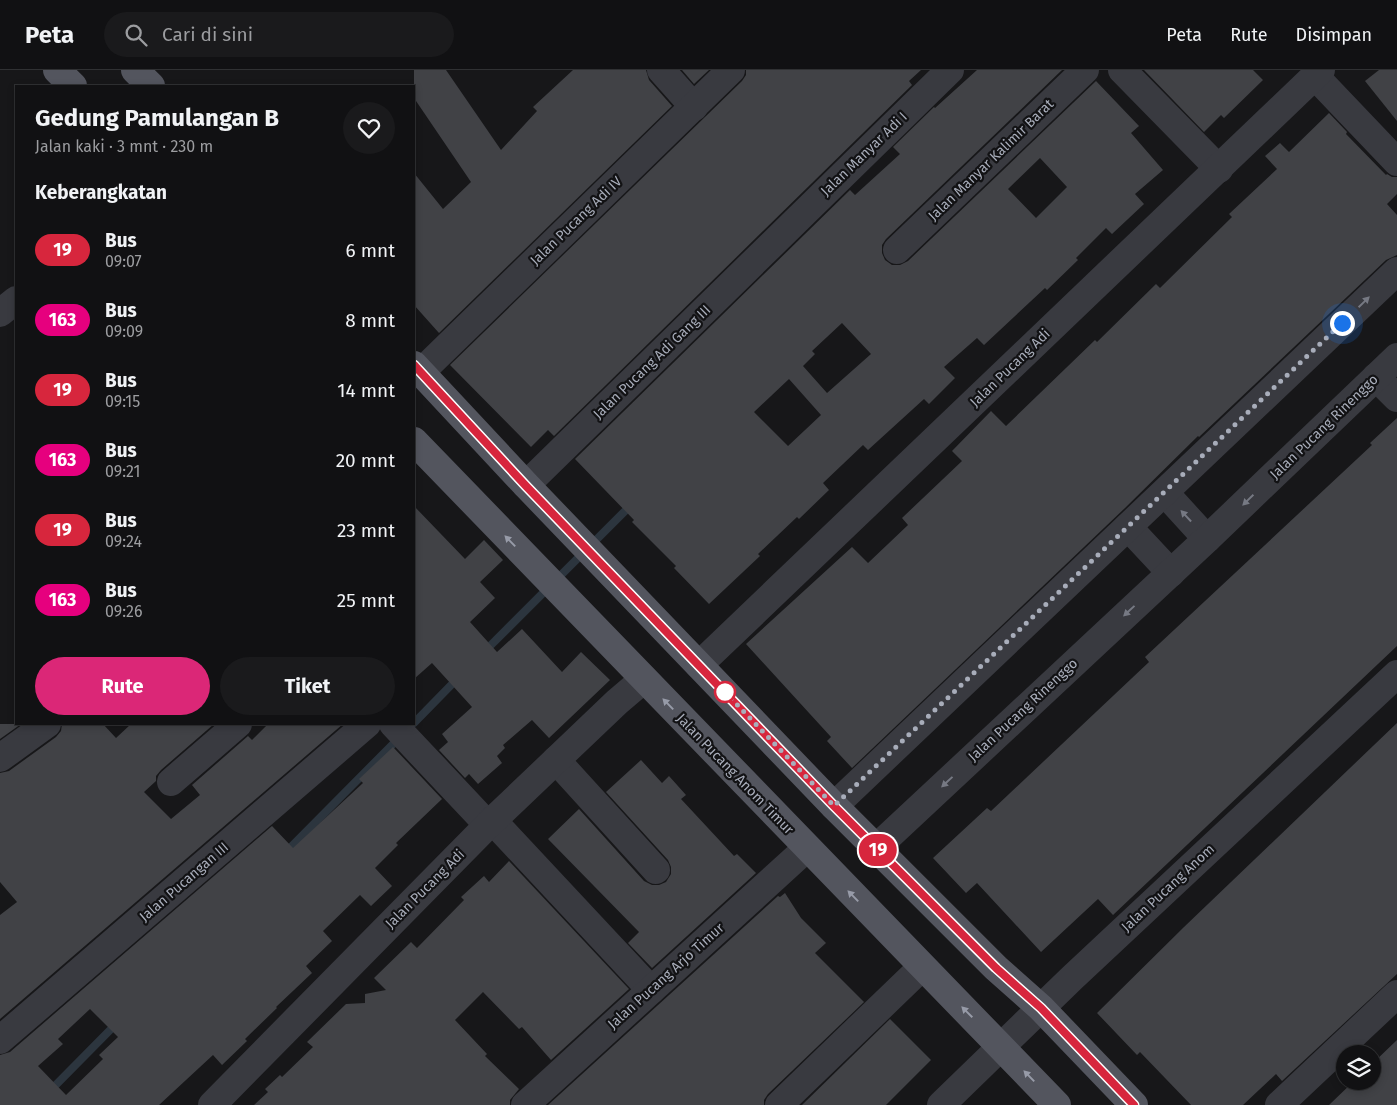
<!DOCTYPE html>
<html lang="id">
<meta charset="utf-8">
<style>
:root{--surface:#111113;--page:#1a1a1c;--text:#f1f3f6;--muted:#9c9da0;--line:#303133;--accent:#db2777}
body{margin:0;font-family:"Fira Sans",sans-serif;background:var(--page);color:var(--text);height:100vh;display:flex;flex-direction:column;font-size:19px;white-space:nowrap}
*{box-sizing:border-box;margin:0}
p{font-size:16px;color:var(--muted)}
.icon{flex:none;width:28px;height:28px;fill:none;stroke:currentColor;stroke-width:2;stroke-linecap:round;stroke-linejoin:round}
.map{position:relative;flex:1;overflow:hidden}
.drawer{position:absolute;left:15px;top:15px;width:400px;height:640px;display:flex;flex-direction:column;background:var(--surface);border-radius:0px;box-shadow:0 2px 8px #0003,0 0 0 1px var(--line)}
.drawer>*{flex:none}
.badge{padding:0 10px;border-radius:16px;font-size:18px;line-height:32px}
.buttons{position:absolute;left:1336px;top:975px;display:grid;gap:10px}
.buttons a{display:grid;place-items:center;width:45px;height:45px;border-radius:50%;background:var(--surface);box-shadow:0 2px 8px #0003,0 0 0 1px var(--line);font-size:25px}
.you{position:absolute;width:25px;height:25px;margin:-12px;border:4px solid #fff;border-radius:50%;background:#1a73e8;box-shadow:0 0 0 8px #1a73e833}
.map>.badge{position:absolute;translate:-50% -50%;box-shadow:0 0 0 2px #fff}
h2{padding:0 20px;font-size:19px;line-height:45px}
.round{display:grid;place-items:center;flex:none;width:52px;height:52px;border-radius:26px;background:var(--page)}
.headline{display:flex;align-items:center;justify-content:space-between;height:85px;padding:0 20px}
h1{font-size:24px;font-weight:700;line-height:38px}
.cta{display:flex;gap:10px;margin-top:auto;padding:10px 20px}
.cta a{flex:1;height:58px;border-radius:30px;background:var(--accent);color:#fff;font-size:20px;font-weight:700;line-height:58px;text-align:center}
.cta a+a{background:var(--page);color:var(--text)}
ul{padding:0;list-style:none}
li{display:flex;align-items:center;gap:15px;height:70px;padding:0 20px}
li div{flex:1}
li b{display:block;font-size:19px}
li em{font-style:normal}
li .badge{min-width:55px;font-weight:700;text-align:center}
header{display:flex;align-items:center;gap:30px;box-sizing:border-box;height:70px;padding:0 25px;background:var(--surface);border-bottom:1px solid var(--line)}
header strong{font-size:24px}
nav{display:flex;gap:28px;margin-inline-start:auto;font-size:18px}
.search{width:350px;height:45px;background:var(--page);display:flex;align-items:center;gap:12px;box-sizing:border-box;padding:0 18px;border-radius:28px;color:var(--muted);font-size:19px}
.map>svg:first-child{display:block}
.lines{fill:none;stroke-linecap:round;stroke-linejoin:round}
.stream{stroke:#2c353e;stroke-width:8}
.building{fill:#414246;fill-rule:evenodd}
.minor{stroke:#393a40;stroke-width:28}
.major{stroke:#53555e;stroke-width:28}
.oneway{fill:#767983}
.oneway2{fill:#979ba8}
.line-casing{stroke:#fff;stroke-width:11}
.line{stroke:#d7263d;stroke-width:8}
.walk{stroke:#a8adba;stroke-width:5;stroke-dasharray:0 9}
.stop-dot{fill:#fff;stroke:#d7263d;stroke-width:2.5}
.labels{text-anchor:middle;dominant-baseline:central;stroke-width:4.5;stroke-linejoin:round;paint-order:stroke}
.street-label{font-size:14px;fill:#a8adba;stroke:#121214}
</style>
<header>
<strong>Peta</strong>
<div class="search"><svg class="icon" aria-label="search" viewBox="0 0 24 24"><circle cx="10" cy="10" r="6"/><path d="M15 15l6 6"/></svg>Cari di sini</div>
<nav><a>Peta</a><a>Rute</a><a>Disimpan</a></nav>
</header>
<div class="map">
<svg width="1397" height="1035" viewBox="0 0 1397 1035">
<rect width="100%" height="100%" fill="#171719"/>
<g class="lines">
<g class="stream">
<path d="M484,582L631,435"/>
<path d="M414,653L458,608"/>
<path d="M285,783L400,667"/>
<path d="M36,1035L117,953"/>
</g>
</g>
<g class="building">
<path d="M414,0H446L501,80L537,41L533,37L573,0H646L649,10L672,36L439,263L414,235V103L443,139L471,112L414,28Z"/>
<path d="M682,0H709L694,14Z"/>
<path d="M746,0H921L909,11L912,15L554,366L548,360L531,377L450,295L742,11L746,5Z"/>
<path d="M977,0H1062L886,169L882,175V183L885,190L892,195H900L908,191L1096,11L1139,56L1131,63L1163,100L1135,124L1144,134L1112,164L1106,158L1076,188L1078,190L1047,220L1045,218L984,275L977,268L944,297L955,308L929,334L924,329L868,380L863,375L823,413L829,420L799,449L797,447L758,484L760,486L709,534L674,498L676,496L632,452L634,450L575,389L850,120L855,125L900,84L893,77L934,37L935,38ZM1040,88L1067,117L1036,148L1008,119ZM842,253L871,284L827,323L803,296L815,284L812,281ZM789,309L821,345L788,376L754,342Z"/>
<path d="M1144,0H1253L1263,10L1224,48L1221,45L1204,62Z"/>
<path d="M1379,0H1397V51L1365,11Z"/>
<path d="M1329,43L1347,62L1346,64L1386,105L1387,104L1392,107H1397V124L1387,134L1397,145V185L1386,190L1199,367L1198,366L1125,438L852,698L827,671L831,667L746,574L852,477L868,493L908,455L902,448L962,391L952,381L991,341L1006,356L1095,270L1097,272L1156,214L1160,218L1232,147L1229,144L1277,99L1265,86L1280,73L1289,82Z"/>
<path d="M1397,348V576L1113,845L1098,829L1041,882L977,813L966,823L933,788L987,738L991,741L1149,592L1145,587L1372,375L1370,373Z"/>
<path d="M414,436L465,489L484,470L503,490L480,512L495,528L470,552L497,582L522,559L562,602L581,582L610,610L549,668L532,650L503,675L505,678L497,686L502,693L478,714L469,704L465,708L439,680L448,672L442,664L472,637L432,593L414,609Z"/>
<path d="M1397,653V904L1282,1011L1276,1004L1243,1035H1191L1140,982L1137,985L1097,943L1184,857Z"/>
<path d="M0,654H21L0,669Z"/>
<path d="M62,654H103L116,668L131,654H214L161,700L156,706V711L144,722L171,749L200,725L192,715L248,666L252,670L268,654H343L0,949V845L17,832L0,812V703L9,701L56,667L61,661Z"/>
<path d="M393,677L442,729L396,773L398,775L375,798L392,816L371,836L360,825L323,861L332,871L306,896L312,903L276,937L277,938L245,969L247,971L222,995L213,985L159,1035H0V985L10,982L272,756L293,778L363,713L359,709ZM90,939L118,967L99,985L103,989L66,1025L38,996L63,974L58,969Z"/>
<path d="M641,690L662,713L669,706L686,725L681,729L734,786L737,784L756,803L652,898L628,873L639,862L548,769L579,739L644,811L652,815H659L666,812L671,804V797L668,790L606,722Z"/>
<path d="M509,791L629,919L551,990L522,957L519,959L483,922L455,950L487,984L485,986L519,1019L510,1030V1035H254L268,1022L265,1019L280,1005L282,1007L313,977L307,972L346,934L365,933V924L386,920L374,908L411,872L417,878L464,830L461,827L484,806L489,812Z"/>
<path d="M785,823L801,848L826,873L815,883L864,932L768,1024L764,1030V1035H548L778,826L780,827Z"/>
<path d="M890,949L931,990L886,1035H802Z"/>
<path d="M1397,970V1035H1329L1354,1011H1372V994Z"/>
</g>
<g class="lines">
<g class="minor">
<path d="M661,0L694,37"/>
<path d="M1122,0L1219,99"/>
<path d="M1315,6L1397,92"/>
<path d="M897,180L1085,0"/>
<path d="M0,243L16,230"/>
<path d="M421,302L731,0"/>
<path d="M1376,307L1397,328"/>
<path d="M526,415L950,0"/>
<path d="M1165,423L1207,469"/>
<path d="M1128,457L1171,503"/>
<path d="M699,595L1321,0"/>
<path d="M393,654L488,755"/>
<path d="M0,688L47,654"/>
<path d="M556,690L656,800"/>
<path d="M171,712L238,654"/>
<path d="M834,736L1397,201"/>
<path d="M492,750L651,920"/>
<path d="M876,778L1207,469L1397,287"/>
<path d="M0,970L367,654"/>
<path d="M212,1035L488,755L617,632L644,609"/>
<path d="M525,1035L807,778"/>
<path d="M779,1035L922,897"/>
<path d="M941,1035L1072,908L1397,604"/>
<path d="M1279,1035L1397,924"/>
</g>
<g class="major">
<path d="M57,0L73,16"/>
<path d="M135,0L151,16"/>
<path d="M414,295L526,415L834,736L996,898L1041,938L1134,1035"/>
<path d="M414,371L1057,1035"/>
</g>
</g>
<defs><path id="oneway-solid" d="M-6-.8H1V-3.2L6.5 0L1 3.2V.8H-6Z" transform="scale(1.25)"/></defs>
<g class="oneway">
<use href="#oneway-solid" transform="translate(1364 232) rotate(-44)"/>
<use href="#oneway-solid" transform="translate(1248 430) rotate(136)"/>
<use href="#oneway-solid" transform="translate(1186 446) rotate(-133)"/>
<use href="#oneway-solid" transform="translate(1129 541) rotate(137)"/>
<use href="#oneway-solid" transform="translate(947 712) rotate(137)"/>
</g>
<g class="oneway2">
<use href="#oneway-solid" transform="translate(510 471) rotate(-134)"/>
<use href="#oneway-solid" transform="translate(668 634) rotate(-134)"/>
<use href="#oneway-solid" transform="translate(853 826) rotate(-134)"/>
<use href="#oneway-solid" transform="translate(967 942) rotate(-135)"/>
<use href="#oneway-solid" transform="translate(1029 1006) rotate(-134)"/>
</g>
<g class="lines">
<defs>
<path id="line" d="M414,295L526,416L834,736L996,898L1041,938L1134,1035"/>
</defs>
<use href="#line" class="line-casing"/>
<use href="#line" class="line"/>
<path class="walk" d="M725,622L834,736L1342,253"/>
</g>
<circle class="stop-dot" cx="725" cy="622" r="10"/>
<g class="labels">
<g class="street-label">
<text transform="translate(864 84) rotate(-44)">Jalan Manyar Adi I</text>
<text transform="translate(991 90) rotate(-44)">Jalan Manyar Kalimir Barat</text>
<text transform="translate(576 151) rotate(-44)">Jalan Pucang Adi IV</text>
<text transform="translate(652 292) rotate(-44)">Jalan Pucang Adi Gang III</text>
<text transform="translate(1010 298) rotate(-44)">Jalan Pucang Adi</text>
<text transform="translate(1324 357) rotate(-44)">Jalan Pucang Rinenggo</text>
<text transform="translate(1023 640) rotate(-43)">Jalan Pucang Rinenggo</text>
<text transform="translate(735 704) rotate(46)">Jalan Pucang Anom Timur</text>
<text transform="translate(184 812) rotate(-41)">Jalan Pucangan III</text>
<text transform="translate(1168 818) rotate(-43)">Jalan Pucang Anom</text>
<text transform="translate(425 819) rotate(-45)">Jalan Pucang Adi</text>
<text transform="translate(666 906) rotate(-42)">Jalan Pucang Arjo Timur</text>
</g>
</g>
</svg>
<div class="buttons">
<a><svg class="icon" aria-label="layers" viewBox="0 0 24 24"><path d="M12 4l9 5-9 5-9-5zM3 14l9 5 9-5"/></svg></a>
</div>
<div class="you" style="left:1342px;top:253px"></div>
<b class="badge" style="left:878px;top:780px;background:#d7263d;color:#fff">19</b>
<section class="drawer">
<div class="headline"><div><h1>Gedung Pamulangan B</h1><p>Jalan kaki · 3 mnt · 230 m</p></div><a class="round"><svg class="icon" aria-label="heart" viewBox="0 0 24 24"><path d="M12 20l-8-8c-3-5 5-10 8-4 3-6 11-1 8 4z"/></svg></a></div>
<h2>Keberangkatan</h2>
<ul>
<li><span class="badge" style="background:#d7263d;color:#fff">19</span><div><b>Bus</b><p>09:07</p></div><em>6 mnt</em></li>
<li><span class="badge" style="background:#e6007e;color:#fff">163</span><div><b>Bus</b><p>09:09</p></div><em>8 mnt</em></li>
<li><span class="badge" style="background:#d7263d;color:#fff">19</span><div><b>Bus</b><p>09:15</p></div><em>14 mnt</em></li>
<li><span class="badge" style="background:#e6007e;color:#fff">163</span><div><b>Bus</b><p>09:21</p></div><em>20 mnt</em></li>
<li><span class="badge" style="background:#d7263d;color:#fff">19</span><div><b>Bus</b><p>09:24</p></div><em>23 mnt</em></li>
<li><span class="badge" style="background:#e6007e;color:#fff">163</span><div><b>Bus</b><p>09:26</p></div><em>25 mnt</em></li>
</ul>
<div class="cta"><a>Rute</a><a>Tiket</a></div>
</section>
</div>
